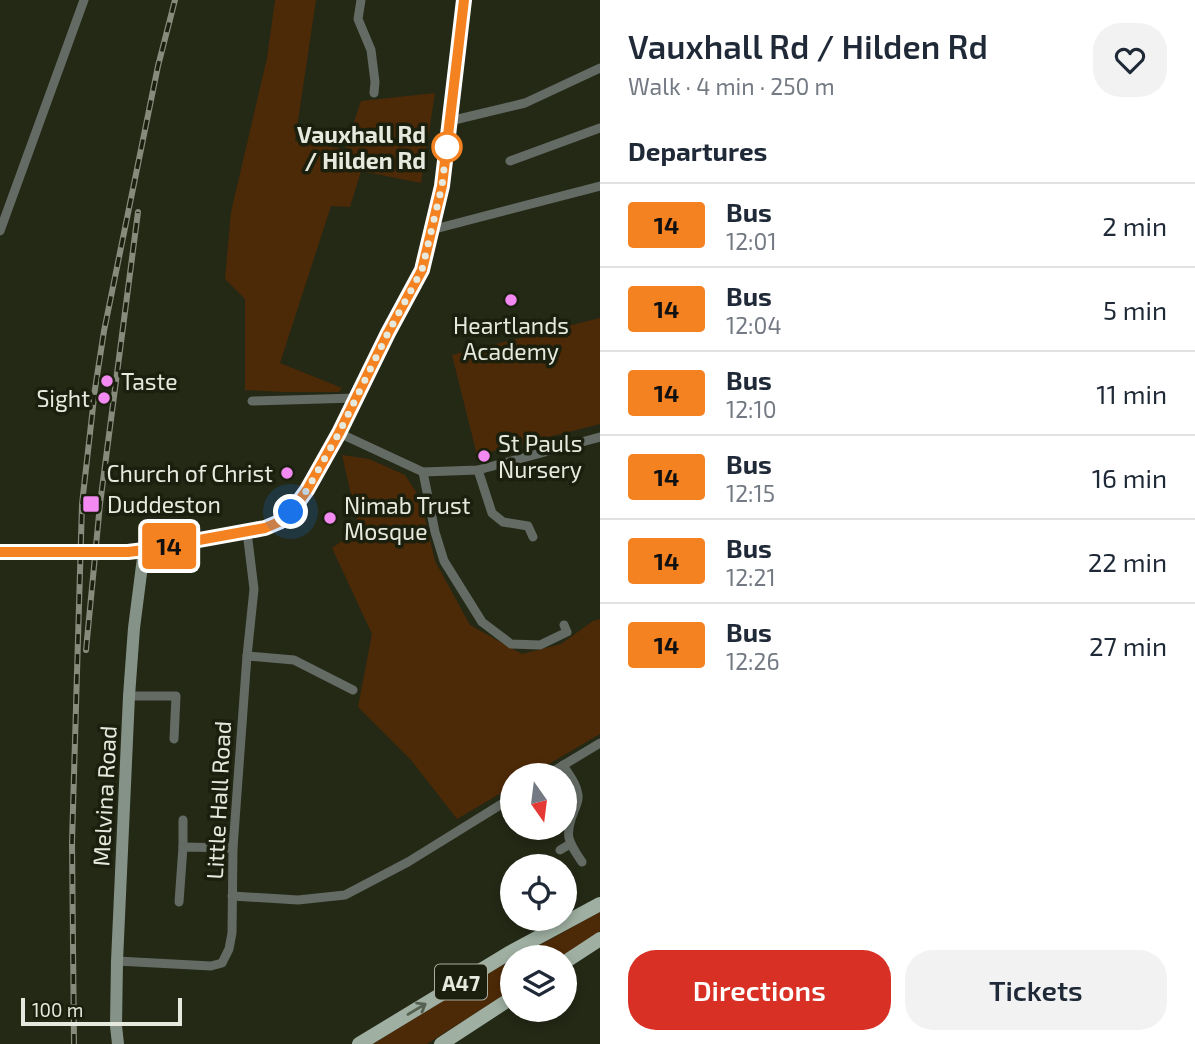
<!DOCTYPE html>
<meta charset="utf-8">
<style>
:root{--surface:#fff;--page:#f2f2f3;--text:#1f2937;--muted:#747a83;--line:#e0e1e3;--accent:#d93025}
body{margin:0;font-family:"Exo 2",sans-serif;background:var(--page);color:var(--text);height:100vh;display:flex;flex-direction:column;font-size:26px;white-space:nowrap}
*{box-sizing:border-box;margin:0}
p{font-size:23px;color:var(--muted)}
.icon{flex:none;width:38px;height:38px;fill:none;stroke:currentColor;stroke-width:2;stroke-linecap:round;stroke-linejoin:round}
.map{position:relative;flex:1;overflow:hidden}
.sheet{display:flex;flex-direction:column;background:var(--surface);width:595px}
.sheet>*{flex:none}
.badge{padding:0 14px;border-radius:5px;font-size:24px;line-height:46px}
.needle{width:46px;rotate:166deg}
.controls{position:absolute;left:500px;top:763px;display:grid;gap:14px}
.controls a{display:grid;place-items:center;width:77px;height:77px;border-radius:50%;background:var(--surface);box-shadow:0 4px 10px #0003;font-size:35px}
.scale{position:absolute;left:21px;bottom:18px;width:161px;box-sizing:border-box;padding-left:7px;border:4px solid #e6e9dd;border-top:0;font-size:19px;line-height:24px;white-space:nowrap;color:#e6e9dd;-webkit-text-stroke:5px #1b1f0d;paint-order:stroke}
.you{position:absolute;width:35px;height:35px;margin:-18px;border:5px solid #fff;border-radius:50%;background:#1a73e8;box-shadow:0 0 0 10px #1a73e833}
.map>.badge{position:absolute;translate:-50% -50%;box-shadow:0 0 0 4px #fff}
h2{padding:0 28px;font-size:26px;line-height:63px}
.round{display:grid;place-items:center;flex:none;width:74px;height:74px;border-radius:28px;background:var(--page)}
.head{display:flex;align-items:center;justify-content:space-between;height:119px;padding:0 28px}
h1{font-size:33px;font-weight:600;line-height:52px}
.button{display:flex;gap:14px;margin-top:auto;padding:14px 28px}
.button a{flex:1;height:80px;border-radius:28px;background:var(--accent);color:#fff;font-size:28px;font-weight:600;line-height:80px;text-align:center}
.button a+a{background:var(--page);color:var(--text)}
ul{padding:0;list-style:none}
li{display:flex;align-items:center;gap:21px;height:84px;padding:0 28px;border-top:2px solid var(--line)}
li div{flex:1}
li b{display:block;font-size:26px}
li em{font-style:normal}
li .badge{min-width:77px;font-weight:700;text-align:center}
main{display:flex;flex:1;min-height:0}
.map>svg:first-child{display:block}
.green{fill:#4c2907}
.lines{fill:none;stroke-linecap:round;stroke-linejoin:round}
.street{stroke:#636b64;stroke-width:9}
.secondary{stroke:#859287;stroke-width:12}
.primary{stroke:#9fb0a2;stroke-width:14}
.rail-casing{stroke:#878b7c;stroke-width:6}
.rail{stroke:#1b1f0d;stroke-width:3.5;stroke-dasharray:10;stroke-linecap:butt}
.street-bridge{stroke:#636b64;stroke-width:9}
.oneway{stroke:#566050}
.line-casing{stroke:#fff;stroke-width:16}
.line{stroke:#f58220;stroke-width:10}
.walk{stroke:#e6e9dd;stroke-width:7;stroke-dasharray:0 12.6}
.stop-dot{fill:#fff;stroke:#f58220;stroke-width:3.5}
.poi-dot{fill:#f38af2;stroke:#1b1f0d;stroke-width:2.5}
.labels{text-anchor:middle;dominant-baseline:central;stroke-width:7;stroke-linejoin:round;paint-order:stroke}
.shield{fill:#1b1f0d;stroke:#a9ac9f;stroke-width:2}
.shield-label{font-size:21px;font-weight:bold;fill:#e6e9dd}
.stop-label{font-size:23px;font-weight:bold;fill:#e6e9dd;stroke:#1b1f0d;text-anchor:end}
.poi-label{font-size:23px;fill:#e6e9dd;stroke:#1b1f0d;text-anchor:start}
.street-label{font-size:23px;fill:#e6e9dd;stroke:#1b1f0d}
</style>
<main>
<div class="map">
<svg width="600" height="1044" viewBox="0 0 600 1044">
<rect width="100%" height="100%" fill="#242916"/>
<g class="green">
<path d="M275,0H316L295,141L345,149L361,101L435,93L421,183L361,171L350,207L331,206L280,363L342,388L339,392H285L245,390V299L225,279L231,212L267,58Z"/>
<path d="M600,318V424L477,455L452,355Z"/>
<path d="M342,455L369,459L405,475L420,498L435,561L470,625L522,654L561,644L593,621L600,619V734L530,775H513V786L457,819L411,760L358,707L372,634L332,548L359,529Z"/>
<path d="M600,912V931L561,957H518Z"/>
<path d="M513,960V989L427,1044H373L490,972Z"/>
</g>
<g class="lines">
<g class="street">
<path d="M361,0L358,19L371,50L375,82L374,93"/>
<path d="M450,121L525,103L600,68"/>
<path d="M510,161L600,128"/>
<path d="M431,230L600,186"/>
<path d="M0,231L84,0"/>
<path d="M252,401L356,398"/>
<path d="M339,433L423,472L478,470L600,437"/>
<path d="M478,470L492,513L503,522L528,526L533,537"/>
<path d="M423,472L435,532L444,561L482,622L511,644L540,645L567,632L564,625"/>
<path d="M0,552H69"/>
<path d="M247,656L294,660L353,690"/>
<path d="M129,696H176L174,739"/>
<path d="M563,765C569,775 577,784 578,795C579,801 576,806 574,811C564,836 568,841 582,862"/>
<path d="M547,775L600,743"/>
<path d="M183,820V847"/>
<path d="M560,850L570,844"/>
<path d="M232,896L298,900L345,895L408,862L513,797"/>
<path d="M179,902L183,847L233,848"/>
<path d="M117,961L211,966L222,963L229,949L232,933L233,848L247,656L254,589L247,532"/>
</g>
<path class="secondary" d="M118,1044L116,1026L117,961L129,696L134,628L144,550L265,528L279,522L291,512L307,490L339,433L388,333L422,269L442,186L464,0"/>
<g class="primary">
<path d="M565,962L600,939"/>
<path d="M359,1044L509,953L600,904"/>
<path d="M441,1044L513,997"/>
</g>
<defs>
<g id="rail">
<path d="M86,650L100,504L138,212"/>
<path d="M74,1044L72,842L82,504L95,389L104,331L158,66L175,0"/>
</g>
</defs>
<use href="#rail" class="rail-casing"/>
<use href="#rail" class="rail"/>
<path class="street-bridge" d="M69,552H128"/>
</g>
<defs><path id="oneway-shaft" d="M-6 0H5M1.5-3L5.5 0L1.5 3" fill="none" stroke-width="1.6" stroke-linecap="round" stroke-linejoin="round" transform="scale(1.75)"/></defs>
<use class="oneway" href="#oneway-shaft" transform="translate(417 1009) rotate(-31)"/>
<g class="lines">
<defs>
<path id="line" d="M0,552H128L144,550L265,528L279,522L291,512L307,490L339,433L388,333L422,270L442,186L464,0"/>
</defs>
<use href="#line" class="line-casing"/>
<use href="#line" class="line"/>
<path class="walk" d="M291,512L307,490L339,433L388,333L422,270L442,186L447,143V147"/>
</g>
<circle class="stop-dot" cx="447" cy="147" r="14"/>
<g class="poi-dot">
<circle cx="511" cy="300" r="7"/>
<circle cx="107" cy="381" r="7"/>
<circle cx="104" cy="398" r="7"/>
<circle cx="484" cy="456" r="7"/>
<circle cx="287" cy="473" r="7"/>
<rect x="82" y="495" width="18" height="18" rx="3.5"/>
<circle cx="330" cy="518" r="7"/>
</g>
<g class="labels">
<rect class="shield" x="435" y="964.5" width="52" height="35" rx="5"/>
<g class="shield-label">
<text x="461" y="982">A47</text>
</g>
<g class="stop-label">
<text x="426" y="134">Vauxhall Rd<tspan x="426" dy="26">/ Hilden Rd</tspan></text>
</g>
<g class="poi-label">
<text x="511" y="325" text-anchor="middle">Heartlands<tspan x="511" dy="26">Academy</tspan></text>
<text x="121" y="381">Taste</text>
<text x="90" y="398" text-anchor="end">Sight</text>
<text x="498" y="443">St Pauls<tspan x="498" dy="26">Nursery</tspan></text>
<text x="273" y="473" text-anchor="end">Church of Christ</text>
<text x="107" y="504">Duddeston</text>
<text x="344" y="505">Nimab Trust<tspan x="344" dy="26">Mosque</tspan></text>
</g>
<g class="street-label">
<text transform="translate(104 796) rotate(-87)">Melvina Road</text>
<text transform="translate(218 800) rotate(-87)">Little Hall Road</text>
</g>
</g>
</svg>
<div class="controls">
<a><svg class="needle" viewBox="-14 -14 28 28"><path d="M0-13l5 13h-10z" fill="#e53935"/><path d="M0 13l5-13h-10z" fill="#747a83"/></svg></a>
<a><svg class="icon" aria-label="locate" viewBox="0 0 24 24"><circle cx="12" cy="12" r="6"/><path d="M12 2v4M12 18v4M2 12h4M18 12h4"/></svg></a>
<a><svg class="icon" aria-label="layers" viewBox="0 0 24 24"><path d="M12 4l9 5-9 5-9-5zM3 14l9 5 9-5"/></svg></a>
</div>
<div class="scale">100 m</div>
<div class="you" style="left:291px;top:512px"></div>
<b class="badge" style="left:169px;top:546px;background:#f58220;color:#111">14</b>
</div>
<section class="sheet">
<div class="head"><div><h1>Vauxhall Rd / Hilden Rd</h1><p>Walk · 4 min · 250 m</p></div><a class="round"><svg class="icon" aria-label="heart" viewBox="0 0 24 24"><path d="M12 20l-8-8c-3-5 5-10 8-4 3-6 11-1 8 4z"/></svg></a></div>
<h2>Departures</h2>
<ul>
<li><span class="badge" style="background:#f58220;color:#111">14</span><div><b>Bus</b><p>12:01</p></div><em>2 min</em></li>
<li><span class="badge" style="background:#f58220;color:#111">14</span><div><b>Bus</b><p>12:04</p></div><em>5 min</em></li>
<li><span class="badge" style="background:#f58220;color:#111">14</span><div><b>Bus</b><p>12:10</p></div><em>11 min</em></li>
<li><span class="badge" style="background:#f58220;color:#111">14</span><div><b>Bus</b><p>12:15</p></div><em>16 min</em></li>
<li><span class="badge" style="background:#f58220;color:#111">14</span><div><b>Bus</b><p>12:21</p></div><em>22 min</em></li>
<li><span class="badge" style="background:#f58220;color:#111">14</span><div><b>Bus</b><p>12:26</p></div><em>27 min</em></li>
</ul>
<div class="button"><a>Directions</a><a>Tickets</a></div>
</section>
</main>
